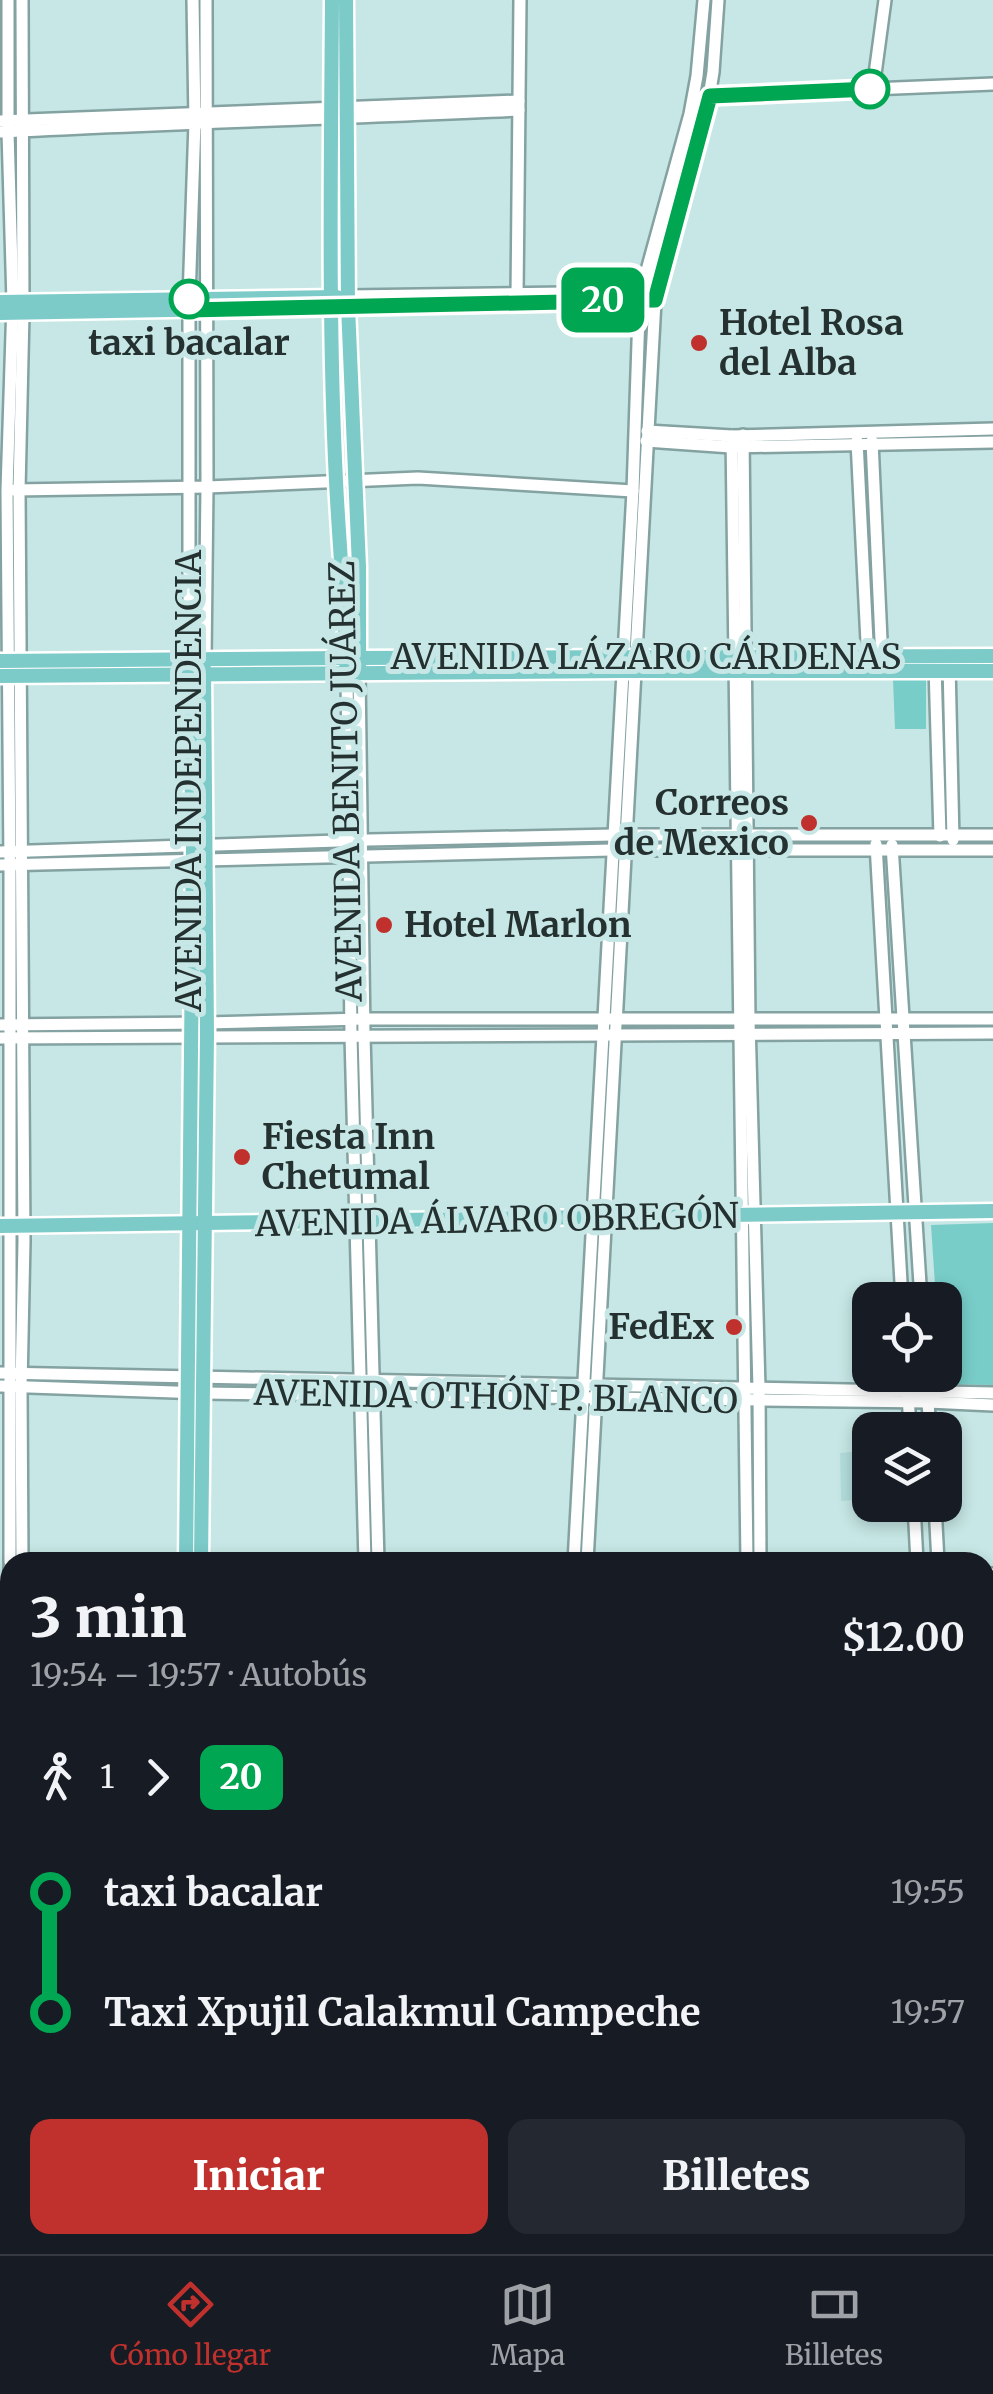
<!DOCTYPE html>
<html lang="es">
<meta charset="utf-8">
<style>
:root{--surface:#171b24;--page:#242831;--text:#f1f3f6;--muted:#9ea1a6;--line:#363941;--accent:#c0312d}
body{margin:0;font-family:Merriweather,serif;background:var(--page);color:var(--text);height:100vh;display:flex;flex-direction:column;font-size:38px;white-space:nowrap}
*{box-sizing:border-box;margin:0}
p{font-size:32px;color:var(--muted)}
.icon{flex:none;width:55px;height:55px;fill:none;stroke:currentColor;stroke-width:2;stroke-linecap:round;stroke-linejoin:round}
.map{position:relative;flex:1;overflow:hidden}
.drawer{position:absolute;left:0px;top:1552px;width:995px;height:702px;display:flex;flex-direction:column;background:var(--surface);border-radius:30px 30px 0 0;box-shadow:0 5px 15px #0003}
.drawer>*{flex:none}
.badge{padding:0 20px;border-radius:15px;font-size:35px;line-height:65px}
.tools{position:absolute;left:852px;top:1282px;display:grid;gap:20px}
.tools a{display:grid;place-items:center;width:110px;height:110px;border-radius:20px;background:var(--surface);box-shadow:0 5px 15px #0003;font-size:50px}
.map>.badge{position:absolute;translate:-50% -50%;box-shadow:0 0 0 5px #fff}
.legs{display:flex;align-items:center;gap:15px;height:110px;padding:0 30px;font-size:32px}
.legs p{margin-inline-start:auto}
.overview{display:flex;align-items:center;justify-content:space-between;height:170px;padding:0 30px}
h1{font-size:55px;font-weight:800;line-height:75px}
.action{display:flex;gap:20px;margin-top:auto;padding:20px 30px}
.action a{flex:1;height:115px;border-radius:20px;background:var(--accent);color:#fff;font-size:40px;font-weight:800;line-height:115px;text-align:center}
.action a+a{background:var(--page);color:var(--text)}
ul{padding:0 30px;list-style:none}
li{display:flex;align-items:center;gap:35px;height:120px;font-size:38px}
li i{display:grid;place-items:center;width:15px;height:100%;margin:0 12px;background:currentColor}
li i::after{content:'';width:25px;height:25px;margin:-12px;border:8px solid;border-radius:50%;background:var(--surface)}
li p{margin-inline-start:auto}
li:first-child i{background:linear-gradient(#0000 50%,currentColor 0)}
li:last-child i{background:linear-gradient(currentColor 50%,#0000 0)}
.tab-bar{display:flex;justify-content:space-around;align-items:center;height:140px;border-top:2px solid var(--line);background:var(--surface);font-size:28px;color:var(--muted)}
.tab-bar a{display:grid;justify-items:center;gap:5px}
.tab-bar .current{color:var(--accent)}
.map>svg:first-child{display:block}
.built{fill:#b2dcda}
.green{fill:#78cdc9}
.water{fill:#25d2cd}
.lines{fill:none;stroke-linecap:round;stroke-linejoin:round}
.minor-casing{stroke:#83a2a1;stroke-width:16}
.major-casing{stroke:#fff;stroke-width:19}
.minor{stroke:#fff;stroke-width:11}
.major{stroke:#7ccbc9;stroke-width:14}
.line-1-casing{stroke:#fff;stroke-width:22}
.line-1{stroke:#00a651;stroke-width:15}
.stop-1-dot{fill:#fff;stroke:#00a651;stroke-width:5}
.poi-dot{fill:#c0312d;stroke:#c6e7e5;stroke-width:4}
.labels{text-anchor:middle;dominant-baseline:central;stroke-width:10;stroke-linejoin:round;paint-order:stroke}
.poi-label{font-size:35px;font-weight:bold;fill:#243130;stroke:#c6e7e5;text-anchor:start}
.stop-label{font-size:35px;font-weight:bold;fill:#243130;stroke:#c6e7e5}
.street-label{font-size:35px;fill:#243130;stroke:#c6e7e5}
</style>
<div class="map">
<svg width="993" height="2254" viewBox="0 0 993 2254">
<rect width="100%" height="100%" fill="#c6e7e5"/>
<path class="built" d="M870,1450V1499L841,1501L840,1453Z"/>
<g class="green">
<path d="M893,680H926V729H895Z"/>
<path d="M993,1223V1385L941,1384L940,1375H945V1300H936L931,1225Z"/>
</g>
<g class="water">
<path d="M993,1774V2254H314L316,2245H985V1777Z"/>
<path d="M3,1868L10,1875V1896L5,1938L10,1939V2245H294V2254H0V1870Z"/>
</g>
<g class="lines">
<defs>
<g id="minor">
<path d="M8,0V132L13,302L7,490L10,865V1562"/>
<path d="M22,0L23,313L19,490L24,1241L21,1386L22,1562"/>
<path d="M873,89L885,0"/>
<path d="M703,96L993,84"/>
<path d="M0,121L519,101"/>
<path d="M0,132C173,123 346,118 519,110"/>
<path d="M348,296L647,292"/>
<path d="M517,296L520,0"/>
<path d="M348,306L644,300"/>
<path d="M647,431L732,436L993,429"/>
<path d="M743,435L749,1021L759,1388L760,1562"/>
<path d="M732,436L747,1562"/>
<path d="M646,441L731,447L993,442"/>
<path d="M857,441L868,662"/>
<path d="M872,441L882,662"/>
<path d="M14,490L207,487L418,478L633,491"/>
<path d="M189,660V299L195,122L193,0"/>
<path d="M205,660L207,487L206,0"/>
<path d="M949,664L953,840"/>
<path d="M935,666L940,836"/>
<path d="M347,673L351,1036L365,1562"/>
<path d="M359,673L364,1035L378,1562"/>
<path d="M876,844L902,1300"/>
<path d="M892,845L921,1300"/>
<path d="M0,852L369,840L613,835H993"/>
<path d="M0,865L612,850H993"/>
<path d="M0,1025L207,1023L364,1019H993"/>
<path d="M0,1038L993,1033"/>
<path d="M0,1373L993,1393"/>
<path d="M907,1375L910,1430"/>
<path d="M926,1375L930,1430"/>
<path d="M0,1386L203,1393L928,1402L993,1405"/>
<path d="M914,1505L917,1562"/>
<path d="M935,1505L938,1562"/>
<path d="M574,1562L633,491L639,313L641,292L690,114L697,76L704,0"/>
<path d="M587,1562L655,301L706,115L713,72L718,0"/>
<path d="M985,1574H993"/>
<path d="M985,1589H993"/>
<path d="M985,1758L993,1761"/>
<path d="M6,1855L10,1567"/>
</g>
<g id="major">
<path d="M332,0C331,160 328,321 336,481C339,542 345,603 346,664"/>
<path d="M346,0L348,306L359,567V667"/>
<path d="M0,302L337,297"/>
<path d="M0,313L339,307"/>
<path d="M0,661L346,658L993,656"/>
<path d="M0,676L623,671H993"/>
<path d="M0,1226L993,1211"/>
<path d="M186,1562L193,847L189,668"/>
<path d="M201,1562L207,1035L204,668"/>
<path d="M985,1723L993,1721"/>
<path d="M985,1748L993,1745"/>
<path d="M0,1853L10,1856"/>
</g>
</defs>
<use href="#minor" class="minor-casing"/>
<use href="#major" class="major-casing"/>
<use href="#minor" class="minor"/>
<use href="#major" class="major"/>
</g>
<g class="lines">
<defs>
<path id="line-1" d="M189,299V310L655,300L710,96L870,89"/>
</defs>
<use href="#line-1" class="line-1-casing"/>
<use href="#line-1" class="line-1"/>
</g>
<g class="stop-1-dot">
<circle cx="870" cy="89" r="18"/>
<circle cx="189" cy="299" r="18"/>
</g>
<g class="poi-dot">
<circle cx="699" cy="343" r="10"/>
<circle cx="809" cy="823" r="10"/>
<circle cx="384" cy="925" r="10"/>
<circle cx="242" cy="1157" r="10"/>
<circle cx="734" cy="1327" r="10"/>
</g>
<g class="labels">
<g class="poi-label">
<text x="719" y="323">Hotel Rosa<tspan x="719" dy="40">del Alba</tspan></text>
<text x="789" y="803" text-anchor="end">Correos<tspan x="789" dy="40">de Mexico</tspan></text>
<text x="404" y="925">Hotel Marlon</text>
<text x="262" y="1137">Fiesta Inn<tspan x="262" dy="40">Chetumal</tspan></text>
<text x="714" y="1327" text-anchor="end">FedEx</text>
</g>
<g class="stop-label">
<text x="189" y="343">taxi bacalar</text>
</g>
<g class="street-label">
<text x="646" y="657">AVENIDA LÁZARO CÁRDENAS</text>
<text transform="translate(189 781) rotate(-90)">AVENIDA INDEPENDENCIA</text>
<text transform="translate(346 781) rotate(-91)">AVENIDA BENITO JUÁREZ</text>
<text transform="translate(497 1220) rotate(-1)">AVENIDA ÁLVARO OBREGÓN</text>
<text transform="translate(496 1397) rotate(1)">AVENIDA OTHÓN P. BLANCO</text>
</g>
</g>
</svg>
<div class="tools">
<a><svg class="icon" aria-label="locate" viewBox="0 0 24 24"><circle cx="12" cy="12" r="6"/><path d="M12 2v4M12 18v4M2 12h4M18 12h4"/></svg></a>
<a><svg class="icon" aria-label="layers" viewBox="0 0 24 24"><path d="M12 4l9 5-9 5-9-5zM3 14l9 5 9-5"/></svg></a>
</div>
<b class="badge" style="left:603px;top:300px;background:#00a651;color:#fff">20</b>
<section class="drawer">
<div class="overview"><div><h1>3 min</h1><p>19:54 – 19:57 · Autobús</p></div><b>$12.00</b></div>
<div class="legs"><svg class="icon" aria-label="walk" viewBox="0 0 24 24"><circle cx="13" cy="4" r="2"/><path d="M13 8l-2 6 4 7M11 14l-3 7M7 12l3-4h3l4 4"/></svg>1<svg class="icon" aria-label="forward" viewBox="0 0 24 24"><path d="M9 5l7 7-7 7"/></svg><b class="badge" style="background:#00a651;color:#fff">20</b></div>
<ul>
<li><i style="color:#00a651"></i><b>taxi bacalar</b><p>19:55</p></li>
<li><i style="color:#00a651"></i><b>Taxi Xpujil Calakmul Campeche</b><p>19:57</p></li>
</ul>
<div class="action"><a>Iniciar</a><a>Billetes</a></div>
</section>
</div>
<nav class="tab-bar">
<a class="current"><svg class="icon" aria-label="directions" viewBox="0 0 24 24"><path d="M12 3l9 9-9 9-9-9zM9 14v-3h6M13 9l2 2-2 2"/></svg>Cómo llegar</a>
<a><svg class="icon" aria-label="map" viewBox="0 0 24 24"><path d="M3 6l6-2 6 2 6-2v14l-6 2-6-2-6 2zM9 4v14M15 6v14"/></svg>Mapa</a>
<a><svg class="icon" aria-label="tickets" viewBox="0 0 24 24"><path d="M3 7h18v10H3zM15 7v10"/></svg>Billetes</a>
</nav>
